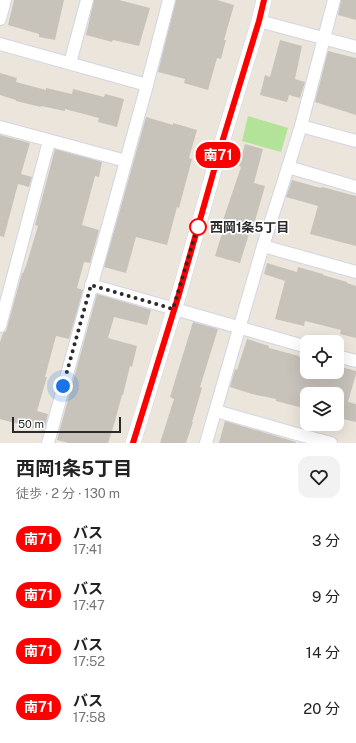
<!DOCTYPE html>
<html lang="ja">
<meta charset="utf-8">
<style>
:root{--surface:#fff;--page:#f2f2f2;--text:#222;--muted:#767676}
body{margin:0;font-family:"Public Sans","Noto Sans JP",sans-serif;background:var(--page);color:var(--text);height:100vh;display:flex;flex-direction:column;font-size:15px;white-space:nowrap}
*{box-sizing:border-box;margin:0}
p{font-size:13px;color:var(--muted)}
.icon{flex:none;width:22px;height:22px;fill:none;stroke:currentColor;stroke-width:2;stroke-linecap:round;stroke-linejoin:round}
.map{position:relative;height:443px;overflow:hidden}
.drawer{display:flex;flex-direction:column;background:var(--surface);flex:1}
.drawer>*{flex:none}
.badge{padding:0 8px;border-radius:13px;font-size:14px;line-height:26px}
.fabs{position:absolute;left:300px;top:335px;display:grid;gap:8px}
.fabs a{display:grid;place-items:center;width:44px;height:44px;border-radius:8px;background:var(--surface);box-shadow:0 4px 16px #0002;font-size:20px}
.scale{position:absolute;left:12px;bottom:10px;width:109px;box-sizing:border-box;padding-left:4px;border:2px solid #2a2a2a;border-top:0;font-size:11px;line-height:14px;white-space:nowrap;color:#2a2a2a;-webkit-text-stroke:3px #fff;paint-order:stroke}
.you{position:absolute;width:20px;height:20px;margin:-10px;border:3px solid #fff;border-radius:50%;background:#1a73e8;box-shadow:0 0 0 6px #1a73e833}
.map>.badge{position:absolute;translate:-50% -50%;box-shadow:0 0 0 2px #fff}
.round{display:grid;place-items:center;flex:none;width:42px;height:42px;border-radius:12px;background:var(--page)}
.headline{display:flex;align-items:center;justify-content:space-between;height:68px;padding:0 16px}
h1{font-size:19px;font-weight:700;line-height:30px}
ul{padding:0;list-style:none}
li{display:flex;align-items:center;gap:12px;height:56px;padding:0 16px}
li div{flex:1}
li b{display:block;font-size:15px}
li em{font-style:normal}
li .badge{min-width:44px;font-weight:700;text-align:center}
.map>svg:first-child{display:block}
.green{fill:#b3e399}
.building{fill:#c7c3bb}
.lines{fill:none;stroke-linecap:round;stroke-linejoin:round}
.minor-casing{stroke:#d2d5e3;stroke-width:14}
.tertiary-casing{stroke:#d2d5e3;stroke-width:16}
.minor{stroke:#fff;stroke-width:12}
.tertiary{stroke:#fff;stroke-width:15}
.line-casing{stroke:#fff;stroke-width:9}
.line{stroke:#f00;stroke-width:6}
.walk{stroke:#2a2a2a;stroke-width:4;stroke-dasharray:0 7.2}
.stop-dot{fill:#fff;stroke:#f00;stroke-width:2}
.labels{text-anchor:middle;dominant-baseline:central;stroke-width:3.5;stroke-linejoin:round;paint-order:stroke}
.stop-label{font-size:13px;font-weight:bold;fill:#2a2a2a;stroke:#fff;text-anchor:start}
</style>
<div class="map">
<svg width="356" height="443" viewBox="0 0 356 443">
<rect width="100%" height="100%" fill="#ece5dc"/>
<path class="green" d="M248,116L288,128L281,152L242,141Z"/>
<g class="building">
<path d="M14,0H64L55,40L39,37V34L8,25Z"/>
<path d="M94,0H119L150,8L139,46L113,40L112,42L86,35Z"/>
<path d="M176,0H217L234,5L224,40H226L221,59L217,58L208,90L184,83L185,79L158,72Z"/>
<path d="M341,0H356V20L338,15Z"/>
<path d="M280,40L302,46L295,79L305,82L300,98L289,95L287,102L260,95L265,75L270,77Z"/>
<path d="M328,51L356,58V115L315,102Z"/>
<path d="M0,73L17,78L16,82L46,90V88L72,94L73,89L104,97L105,94L124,99L117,127L98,122L99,118L65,109V111L41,106V107L16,101V100L0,95Z"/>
<path d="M146,117L173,125V123L197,130L189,158L192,159L179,208L177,207L167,245L136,237L126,273L104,267Z"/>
<path d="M0,135L30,143L21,174L32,177L29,187L18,184L4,237L0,236Z"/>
<path d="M245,144L263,149L254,183L265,186L251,235L249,234L240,263L215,256L224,227L221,226L241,167L239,166Z"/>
<path d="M55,149L102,162L99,177L95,176L82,225L99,230L90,263L84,262L77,288L83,290L69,339L56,336L45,377H47L37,411L48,414L44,431L0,419V342L3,333L6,331L7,328L22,273H23L26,266L38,226L35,225Z"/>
<path d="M292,180L321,188L322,187L356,196V246L310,234L318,206L286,197Z"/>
<path d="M267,263L297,272L298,267L323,274V275L347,282V283L356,286V338L340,334L341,330L305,321L304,326L275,319L285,281L264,274Z"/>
<path d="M97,294L151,310L147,325L114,317L108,338L137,346L132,367L130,366L123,395H122L113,428L108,443H68L57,440Z"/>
<path d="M193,322L218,329L200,387L202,388L192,422H193L186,443H160L174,399L170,397Z"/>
<path d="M247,339L269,346V348L299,356V357L307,359V372H337V366L356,371V374L348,402L356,404V422L343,419L340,428L337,427V394H307V409L276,401V399L252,394L230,387L235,369L237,370Z"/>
<path d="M225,421L296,442V443H219Z"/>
</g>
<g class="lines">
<defs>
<g id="minor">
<path d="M0,19L5,0"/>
<path d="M259,21L356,47"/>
<path d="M0,44L147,85"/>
<path d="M70,63L87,0"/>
<path d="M301,126L356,141"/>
<path d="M0,127L126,161"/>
<path d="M288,167L356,187"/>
<path d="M263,246L356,272"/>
<path d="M91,285L307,347"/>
<path d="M0,326L49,141"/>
<path d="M337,356L356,361"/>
<path d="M216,411L293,433L331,443"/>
<path d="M48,443L147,85L169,0"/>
<path d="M206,443L263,246L301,126L334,0"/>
</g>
<path id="tertiary" d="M133,443L179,294L220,149L259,21L264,0"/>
</defs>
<use href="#minor" class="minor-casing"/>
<use href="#tertiary" class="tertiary-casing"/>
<use href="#minor" class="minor"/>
<use href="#tertiary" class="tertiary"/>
</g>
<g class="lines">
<defs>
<path id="line" d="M133,443L179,294L220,149L259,21L264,0"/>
</defs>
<use href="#line" class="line-casing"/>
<use href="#line" class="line"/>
<path class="walk" d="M63,386L91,285L173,309L199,222L198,227"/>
</g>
<circle class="stop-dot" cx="198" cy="227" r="8"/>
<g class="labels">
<g class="stop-label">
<text x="210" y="227">西岡1条5丁目</text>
</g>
</g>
</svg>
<div class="fabs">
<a><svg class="icon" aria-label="locate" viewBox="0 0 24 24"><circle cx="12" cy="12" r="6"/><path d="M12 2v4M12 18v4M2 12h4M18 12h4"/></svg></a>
<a><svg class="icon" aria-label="layers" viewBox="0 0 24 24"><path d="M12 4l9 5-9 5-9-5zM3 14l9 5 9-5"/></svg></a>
</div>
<div class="scale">50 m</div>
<div class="you" style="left:63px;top:386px"></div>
<b class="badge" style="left:218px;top:155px;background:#f00;color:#fff">南71</b>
</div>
<section class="drawer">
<div class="headline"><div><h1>西岡1条5丁目</h1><p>徒歩 · 2 分 · 130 m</p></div><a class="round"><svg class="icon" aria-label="heart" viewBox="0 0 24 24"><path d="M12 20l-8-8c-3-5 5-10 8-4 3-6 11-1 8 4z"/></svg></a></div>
<ul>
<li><span class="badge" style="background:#f00;color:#fff">南71</span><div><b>バス</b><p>17:41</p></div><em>3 分</em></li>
<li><span class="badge" style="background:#f00;color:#fff">南71</span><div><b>バス</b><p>17:47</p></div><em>9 分</em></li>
<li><span class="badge" style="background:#f00;color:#fff">南71</span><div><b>バス</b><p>17:52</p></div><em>14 分</em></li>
<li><span class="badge" style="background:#f00;color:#fff">南71</span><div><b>バス</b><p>17:58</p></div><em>20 分</em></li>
</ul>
</section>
